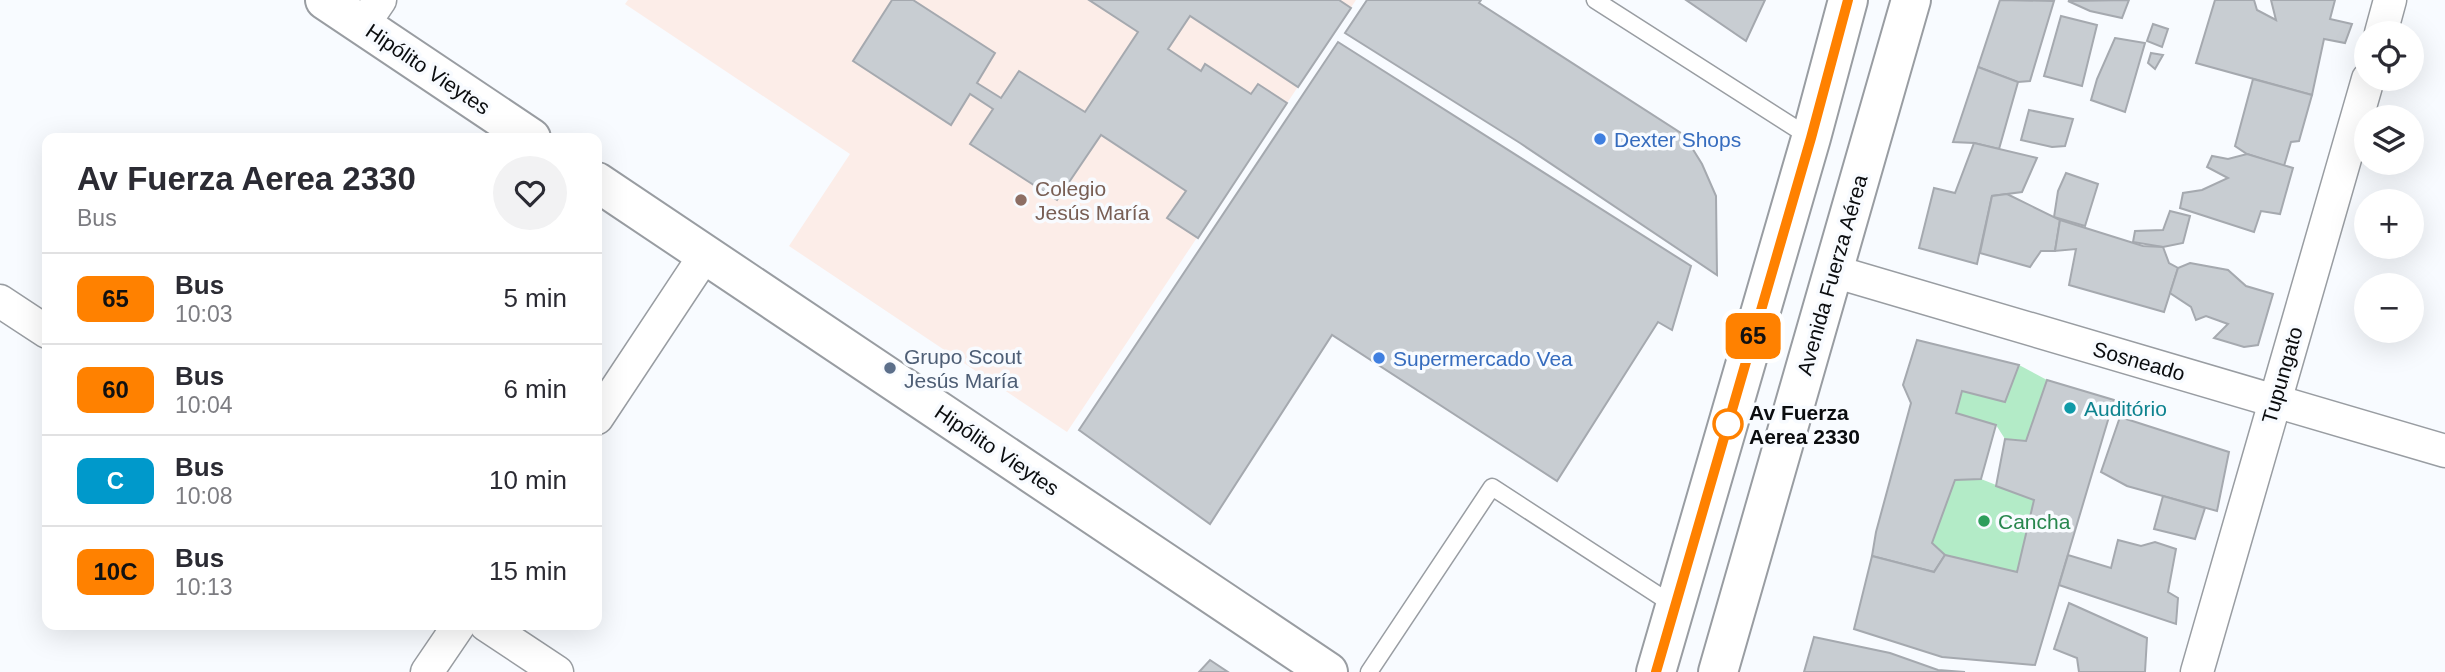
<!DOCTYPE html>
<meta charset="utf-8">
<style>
:root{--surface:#fff;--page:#f2f2f3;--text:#2b2b33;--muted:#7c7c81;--line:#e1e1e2}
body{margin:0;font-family:Helvetica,sans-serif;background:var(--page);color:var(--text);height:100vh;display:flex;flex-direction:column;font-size:26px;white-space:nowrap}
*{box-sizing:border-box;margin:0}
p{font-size:23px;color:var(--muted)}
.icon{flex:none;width:38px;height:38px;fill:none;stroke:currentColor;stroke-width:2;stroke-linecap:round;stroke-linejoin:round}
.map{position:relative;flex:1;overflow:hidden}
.sheet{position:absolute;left:42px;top:133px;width:560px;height:497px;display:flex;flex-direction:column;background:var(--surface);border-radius:14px;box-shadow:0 7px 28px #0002}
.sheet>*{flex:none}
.badge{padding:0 14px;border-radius:10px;font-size:24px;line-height:46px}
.tools{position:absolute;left:2354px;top:21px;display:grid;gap:14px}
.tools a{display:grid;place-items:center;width:70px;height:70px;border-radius:50%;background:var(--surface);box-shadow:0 7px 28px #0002;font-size:35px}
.map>.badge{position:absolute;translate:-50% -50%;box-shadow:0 0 0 4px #fff}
.round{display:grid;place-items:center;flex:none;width:74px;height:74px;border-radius:37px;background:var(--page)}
.overview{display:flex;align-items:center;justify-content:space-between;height:119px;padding:0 35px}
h1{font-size:33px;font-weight:700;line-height:52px}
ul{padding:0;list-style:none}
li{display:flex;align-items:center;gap:21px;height:91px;padding:0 35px;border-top:2px solid var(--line)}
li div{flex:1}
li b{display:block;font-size:26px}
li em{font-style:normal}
li .badge{min-width:77px;font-weight:700;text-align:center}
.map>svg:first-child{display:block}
.education{fill:#fcede8}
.green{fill:#b3ebc7}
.building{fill:#c8cdd2;stroke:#a5a9af;stroke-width:2}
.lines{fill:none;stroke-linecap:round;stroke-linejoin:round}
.service-casing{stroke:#999da2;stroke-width:19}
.minor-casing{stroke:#999da2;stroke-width:35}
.tertiary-casing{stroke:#999da2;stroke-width:42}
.primary-casing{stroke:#999da2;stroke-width:42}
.service{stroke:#fff;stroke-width:16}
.minor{stroke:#fff;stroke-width:32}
.tertiary{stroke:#fff;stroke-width:38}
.primary{stroke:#fff;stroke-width:38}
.line-casing{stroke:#fff;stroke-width:16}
.line{stroke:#ff8100;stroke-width:10}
.shop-dot{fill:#3f7fe0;stroke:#f8fbff;stroke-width:2.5}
.education-dot{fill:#8d6e63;stroke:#f8fbff;stroke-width:2.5}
.service-dot{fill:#5c6f8a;stroke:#f8fbff;stroke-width:2.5}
.culture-dot{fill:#0f9aa8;stroke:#f8fbff;stroke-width:2.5}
.stop-dot{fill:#fff;stroke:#ff8100;stroke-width:3.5}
.leisure-dot{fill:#2e9e5b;stroke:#f8fbff;stroke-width:2.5}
.labels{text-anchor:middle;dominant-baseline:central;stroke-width:7;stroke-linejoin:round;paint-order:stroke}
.street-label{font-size:21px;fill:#0b0d0f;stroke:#f8fbff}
.shop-label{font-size:21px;fill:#366cbe;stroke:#f8fbff;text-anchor:start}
.education-label{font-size:21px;fill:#785e54;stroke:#f8fbff;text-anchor:start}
.service-label{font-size:21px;fill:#4e5e75;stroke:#f8fbff;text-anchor:start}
.culture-label{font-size:21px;fill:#0d838f;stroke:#f8fbff;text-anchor:start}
.stop-label{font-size:21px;font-weight:bold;fill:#0b0d0f;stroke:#f8fbff;text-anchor:start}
.leisure-label{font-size:21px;fill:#27864d;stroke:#f8fbff;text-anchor:start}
</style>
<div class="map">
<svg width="2445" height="672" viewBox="0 0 2445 672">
<rect width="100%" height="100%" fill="#f8fbff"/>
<path class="education" d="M628,0H1356L1067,432L789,246L850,154L625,4Z"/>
<g class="green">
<path d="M2019,365L2047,380L2026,441L2005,439L1996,425L1956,413L1962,391L2005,402Z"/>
<path d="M1981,479L2034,500L2017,572L1945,555L1932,543L1955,480Z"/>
</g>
<g class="building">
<path d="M892,0H913L995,53L977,83L1001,98L1019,71L1085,112L1138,32L1089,0H1339L1351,8L1298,87L1190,16L1168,49L1201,71L1205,64L1251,94L1258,84L1287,103L1198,238L1167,218L1186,191L1101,135L1057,200L970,144L993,109L970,94L951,125L853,61Z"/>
<path d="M1367,0H1481L1479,3L1684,135L1702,164L1716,196L1717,275L1520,143L1345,33Z"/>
<path d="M1686,0H1765L1746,41Z"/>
<path d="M2000,0L2054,1L2030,81L2018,82L1978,67Z"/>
<path d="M2129,0L2122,18L2090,11L2068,1Z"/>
<path d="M2215,0H2254L2257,10L2276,20L2271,0H2335L2330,19L2352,24L2345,43L2324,39L2312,95L2196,63Z"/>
<path d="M2061,16L2097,25L2082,86L2044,76Z"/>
<path d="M2153,24L2168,29L2162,47L2147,41Z"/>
<path d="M2115,38L2145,43L2125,112L2091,100L2097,79Z"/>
<path d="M1338,42L1691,266L1672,330L1658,322L1557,481L1332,335L1210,524L1079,430Z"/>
<path d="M2151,53L2163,55L2155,69L2148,63Z"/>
<path d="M1978,67L2018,82L1999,149L1974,143L1953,142Z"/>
<path d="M2253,79L2312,95L2299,141L2291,142L2284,166L2247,154L2235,146Z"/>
<path d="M2029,110L2073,119L2065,146L2052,147L2021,140Z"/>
<path d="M1974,143L2037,158L2022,192L1992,196L1977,264L1919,248L1934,188L1955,193Z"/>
<path d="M2247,154L2293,168L2280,214L2261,211L2254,232L2180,208L2183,193L2202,190L2228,178L2207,167L2212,156L2228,159Z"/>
<path d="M2066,173L2098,184L2085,226L2054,217L2058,191Z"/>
<path d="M2007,194L2060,220L2055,251H2041L2030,267L1980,253L1992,196Z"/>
<path d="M2170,211L2190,216L2183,243L2163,247L2133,242L2135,231L2163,230Z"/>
<path d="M2060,220L2143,246L2163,247L2169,263L2178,268L2164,312L2069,285L2076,249L2055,251Z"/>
<path d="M2190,263L2228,270L2246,286L2273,294L2258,345L2244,347L2214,338L2228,324L2206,316L2196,320L2191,307L2170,293L2178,268Z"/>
<path d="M1917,340L2019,365L2005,402L1962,391L1956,413L1996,425L1981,479L1955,480L1932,543L1945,555L1934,572L1872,556L1876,532L1911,403L1903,385Z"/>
<path d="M2047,380L2114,400L2035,665L1942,657L1854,629L1872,556L1934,572L1945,555L2017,572L2034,500L1996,486L2005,439L2026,441Z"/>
<path d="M2120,417L2229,452L2217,511L2127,486L2101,472Z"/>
<path d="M2163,496L2205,508L2195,539L2154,529Z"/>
<path d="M2118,540L2141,546L2155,542L2176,549L2168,592L2178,598L2176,624L2059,585L2068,555L2111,568Z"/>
<path d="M2069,603L2147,638L2145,672H2079L2077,658L2054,649Z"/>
<path d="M1814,637L1890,653L1938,670L1965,672H1804Z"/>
<path d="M1210,660L1228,672H1199Z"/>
</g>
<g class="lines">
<defs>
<g id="service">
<path d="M1595,0L1811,138"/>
<path d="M1369,672L1492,487L1675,606"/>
</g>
<g id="minor">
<path d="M363,25L380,0"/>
<path d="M2381,33L2390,0"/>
<path d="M1833,271L2445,451"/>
<path d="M0,301L47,332"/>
<path d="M597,418L705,255"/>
<path d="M486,625L557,672"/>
<path d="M427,672L459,625"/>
<path d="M2197,672L2368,79"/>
</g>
<g id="tertiary">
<path d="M325,0L531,138"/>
<path d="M597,182L1328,672"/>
</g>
<g id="primary">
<path d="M1656,672L1811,138L1848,0"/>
<path d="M1718,672L1911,0"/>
</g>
</defs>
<use href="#service" class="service-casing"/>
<use href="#minor" class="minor-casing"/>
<use href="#tertiary" class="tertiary-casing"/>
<use href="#primary" class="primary-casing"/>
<use href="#service" class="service"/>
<use href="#minor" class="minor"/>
<use href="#tertiary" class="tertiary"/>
<use href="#primary" class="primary"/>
</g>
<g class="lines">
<defs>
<path id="line" d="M1656,672L1811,138L1848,0"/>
</defs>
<use href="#line" class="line-casing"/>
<use href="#line" class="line"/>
</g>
<g class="shop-dot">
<circle cx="1600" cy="139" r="7"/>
<circle cx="1379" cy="358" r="7"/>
</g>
<circle class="education-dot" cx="1021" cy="200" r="7"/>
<circle class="service-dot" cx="890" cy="368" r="7"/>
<circle class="culture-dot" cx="2070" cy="408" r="7"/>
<circle class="stop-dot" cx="1728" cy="424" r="14"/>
<circle class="leisure-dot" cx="1984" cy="521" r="7"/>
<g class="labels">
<g class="street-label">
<text transform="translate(428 69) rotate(34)">Hipólito Vieytes</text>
<text transform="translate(1832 275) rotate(-74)">Avenida Fuerza Aérea</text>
<text transform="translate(2139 361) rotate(16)">Sosneado</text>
<text transform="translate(2282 375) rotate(-74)">Tupungato</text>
<text transform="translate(997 450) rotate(34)">Hipólito Vieytes</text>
</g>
<g class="shop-label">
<text x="1614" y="139">Dexter Shops</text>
<text x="1393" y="358">Supermercado Vea</text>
</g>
<g class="education-label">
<text x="1035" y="188">Colegio<tspan x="1035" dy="24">Jesús María</tspan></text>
</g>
<g class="service-label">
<text x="904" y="356">Grupo Scout<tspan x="904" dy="24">Jesús María</tspan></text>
</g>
<g class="culture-label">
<text x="2084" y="408">Auditório</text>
</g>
<g class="stop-label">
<text x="1749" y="412">Av Fuerza<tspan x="1749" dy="24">Aerea 2330</tspan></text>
</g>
<g class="leisure-label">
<text x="1998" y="521">Cancha</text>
</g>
</g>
</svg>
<div class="tools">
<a><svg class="icon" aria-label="locate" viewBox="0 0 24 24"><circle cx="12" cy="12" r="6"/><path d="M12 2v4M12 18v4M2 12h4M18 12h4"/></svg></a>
<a><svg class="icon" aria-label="layers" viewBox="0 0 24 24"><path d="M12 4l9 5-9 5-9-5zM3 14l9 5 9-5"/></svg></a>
<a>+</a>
<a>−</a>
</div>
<b class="badge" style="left:1753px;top:336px;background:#ff8100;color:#111">65</b>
<section class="sheet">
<div class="overview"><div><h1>Av Fuerza Aerea 2330</h1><p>Bus</p></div><a class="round"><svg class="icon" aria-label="heart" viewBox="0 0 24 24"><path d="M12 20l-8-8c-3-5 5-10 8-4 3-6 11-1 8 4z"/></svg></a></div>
<ul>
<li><span class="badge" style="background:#ff8100;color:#111">65</span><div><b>Bus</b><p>10:03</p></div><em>5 min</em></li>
<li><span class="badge" style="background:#ff8100;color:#111">60</span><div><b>Bus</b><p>10:04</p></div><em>6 min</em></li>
<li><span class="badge" style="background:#0099cb;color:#fff">C</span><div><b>Bus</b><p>10:08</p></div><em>10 min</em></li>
<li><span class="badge" style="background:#ff8100;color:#111">10C</span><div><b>Bus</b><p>10:13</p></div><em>15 min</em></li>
</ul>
</section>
</div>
